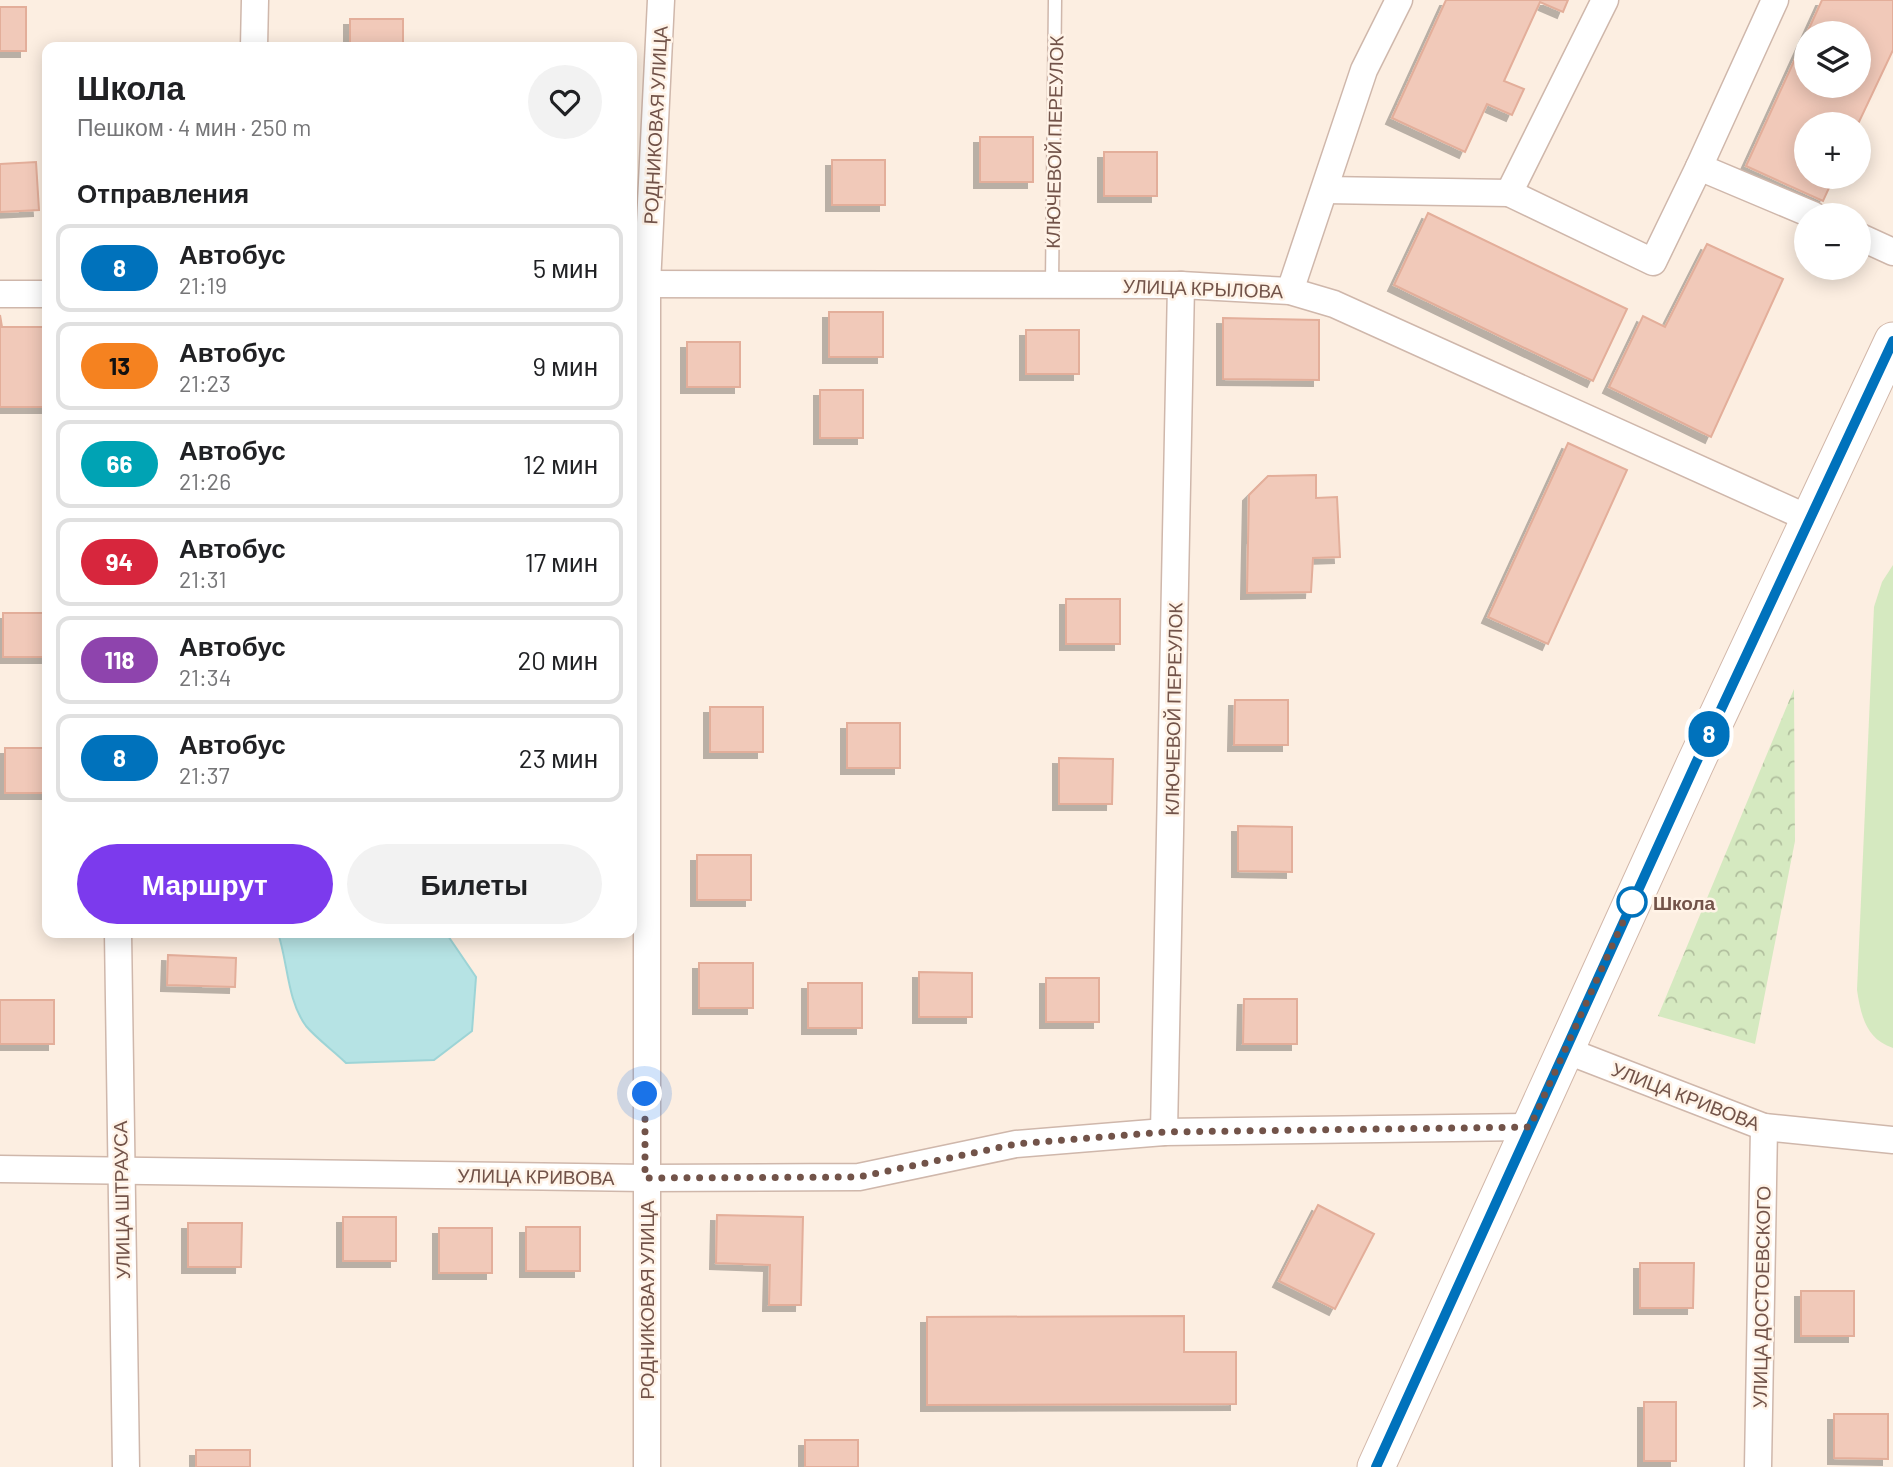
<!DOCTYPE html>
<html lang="ru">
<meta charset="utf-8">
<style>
:root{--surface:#fff;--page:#f2f2f2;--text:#202124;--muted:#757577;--line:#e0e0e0;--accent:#7c3aed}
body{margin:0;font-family:Barlow,sans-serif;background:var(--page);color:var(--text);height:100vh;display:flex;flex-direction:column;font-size:26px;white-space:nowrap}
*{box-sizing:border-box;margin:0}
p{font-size:23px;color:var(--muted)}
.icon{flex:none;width:38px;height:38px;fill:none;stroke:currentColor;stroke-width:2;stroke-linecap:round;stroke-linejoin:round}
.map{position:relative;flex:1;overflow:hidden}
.details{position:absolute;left:42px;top:42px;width:595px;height:896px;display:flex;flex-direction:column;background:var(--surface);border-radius:14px;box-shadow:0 4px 18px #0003}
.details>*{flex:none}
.badge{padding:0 14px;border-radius:23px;font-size:24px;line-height:46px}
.buttons{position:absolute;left:1794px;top:21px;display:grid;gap:14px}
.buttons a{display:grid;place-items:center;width:77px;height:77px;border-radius:50%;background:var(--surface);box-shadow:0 4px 18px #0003;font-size:35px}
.you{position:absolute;width:35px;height:35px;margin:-18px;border:5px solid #fff;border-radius:50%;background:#1a73e8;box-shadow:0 0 0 10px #1a73e833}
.map>.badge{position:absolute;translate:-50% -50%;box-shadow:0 0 0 4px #fff}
h2{padding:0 35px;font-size:26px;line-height:63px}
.round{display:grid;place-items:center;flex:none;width:74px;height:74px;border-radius:37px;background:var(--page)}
.headline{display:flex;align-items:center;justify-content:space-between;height:119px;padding:0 35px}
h1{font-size:33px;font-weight:700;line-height:52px}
.button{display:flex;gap:14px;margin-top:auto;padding:14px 35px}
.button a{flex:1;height:80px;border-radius:42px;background:var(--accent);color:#fff;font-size:28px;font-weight:700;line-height:80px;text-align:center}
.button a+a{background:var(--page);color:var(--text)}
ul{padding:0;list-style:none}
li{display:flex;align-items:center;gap:21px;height:88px;margin:0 14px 10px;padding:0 21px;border:4px solid var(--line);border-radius:14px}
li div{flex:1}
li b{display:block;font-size:26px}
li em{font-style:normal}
li .badge{min-width:77px;font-weight:700;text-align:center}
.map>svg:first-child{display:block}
.forest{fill:url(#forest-crowns)}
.pitch{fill:#d5e9c0}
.water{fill:#b6e3e4;stroke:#9dd4d6;stroke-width:2}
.building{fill:#f1c9b9;stroke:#e3ae9a;stroke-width:2;filter:url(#shadow)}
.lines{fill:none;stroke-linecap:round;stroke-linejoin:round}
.lane-casing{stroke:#cfb7ab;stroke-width:15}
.street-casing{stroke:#cfb7ab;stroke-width:29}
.secondary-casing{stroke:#d1b6a8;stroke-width:39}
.lane{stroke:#fff;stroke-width:12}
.street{stroke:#fff;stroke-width:26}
.secondary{stroke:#fff;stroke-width:37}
.line-casing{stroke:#fff;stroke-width:16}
.line{stroke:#0072bc;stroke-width:10}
.walk{stroke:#725349;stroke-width:7;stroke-dasharray:0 12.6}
.stop-dot{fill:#fff;stroke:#0072bc;stroke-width:3.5}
.labels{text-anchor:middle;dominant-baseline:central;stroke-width:5;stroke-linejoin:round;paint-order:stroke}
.street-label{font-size:19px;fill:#725349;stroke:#fff3e7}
.stop-label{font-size:19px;font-weight:bold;fill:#725349;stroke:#fff3e7;text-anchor:start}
</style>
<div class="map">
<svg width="1893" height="1467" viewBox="0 0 1893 1467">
<defs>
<pattern id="forest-crowns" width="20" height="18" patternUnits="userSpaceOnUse" patternTransform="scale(1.75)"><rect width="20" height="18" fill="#d5e9c0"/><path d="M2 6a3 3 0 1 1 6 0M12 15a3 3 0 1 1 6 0" fill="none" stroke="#b1bf9e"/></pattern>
<filter id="shadow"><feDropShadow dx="-6" dy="6" stdDeviation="0" flood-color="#0004"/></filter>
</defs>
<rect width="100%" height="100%" fill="#fceee1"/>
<path class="forest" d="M1794,689L1795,841L1755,1044L1658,1016Z"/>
<path class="pitch" d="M1893,565V1048C1866,1039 1861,1016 1857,990L1874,607L1882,582Z"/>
<path class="water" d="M278,933H446L476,977L472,1031L434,1060L346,1063C334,1051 317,1039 306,1026C287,1000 288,963 278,933Z"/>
<g class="building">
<path d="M1446,0H1568L1563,12L1540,2L1504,81L1524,89L1512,115L1487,104L1465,152L1392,118Z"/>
<path d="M1822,0H1893V50L1858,124H1806V177H1834L1823,201L1746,166L1806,35V86H1858V33H1807Z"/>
<rect x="0" y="7" width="26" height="44"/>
<rect x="350" y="19" width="53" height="28"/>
<rect x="980" y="137" width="53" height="45"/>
<rect x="1104" y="152" width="53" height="44"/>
<rect x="832" y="160" width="53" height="45"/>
<path d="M36,162L39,210L0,212V164Z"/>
<path d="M1428,213L1627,309L1593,381L1394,285Z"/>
<path d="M1707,244L1783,279L1711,437L1609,387L1643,316L1665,327Z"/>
<rect x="829" y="312" width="54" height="45"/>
<path d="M0,315L2,327H47V407H0Z"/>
<path d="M1223,318L1319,320V380L1223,379Z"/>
<rect x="1026" y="330" width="53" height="44"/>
<rect x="687" y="342" width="53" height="45"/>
<rect x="820" y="390" width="43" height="48"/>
<path d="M1568,443L1627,470L1548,644L1488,617Z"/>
<path d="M1316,475V498L1337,497L1340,557L1313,558L1311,592L1247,593L1249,495L1268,476Z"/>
<rect x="1066" y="599" width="54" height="45"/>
<rect x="3" y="613" width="44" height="44"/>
<path d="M1235,700H1288V745H1234Z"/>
<rect x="710" y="707" width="53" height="45"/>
<rect x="847" y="723" width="53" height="45"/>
<rect x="5" y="748" width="42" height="45"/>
<path d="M1059,758L1113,759L1112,804H1059Z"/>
<path d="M1238,826L1292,827V872L1238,871Z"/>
<rect x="697" y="855" width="54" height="45"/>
<path d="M168,955L236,958L235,987L167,985Z"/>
<rect x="699" y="963" width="54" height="45"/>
<path d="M919,972L972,973V1017H919Z"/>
<rect x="1046" y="978" width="53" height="44"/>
<rect x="808" y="983" width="54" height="45"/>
<path d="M1244,999H1297V1044H1243Z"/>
<rect x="0" y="1000" width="54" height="44"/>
<path d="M1318,1205L1374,1234L1335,1309L1279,1281Z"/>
<path d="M717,1215L803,1217L801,1305H769L770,1265L716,1263Z"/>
<rect x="343" y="1217" width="53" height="44"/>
<path d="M188,1223H242L241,1267H188Z"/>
<rect x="526" y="1227" width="54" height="44"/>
<rect x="439" y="1228" width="53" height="45"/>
<path d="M1640,1263H1694L1693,1308H1640Z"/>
<rect x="1801" y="1291" width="53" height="45"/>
<path d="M1184,1316V1352H1236V1404L927,1405V1317Z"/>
<rect x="1644" y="1402" width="32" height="59"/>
<path d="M1834,1414H1888V1459L1834,1458Z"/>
<rect x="805" y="1440" width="53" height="27"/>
<rect x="196" y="1450" width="54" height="17"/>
</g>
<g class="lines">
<defs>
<path id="lane" d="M1052,284L1055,0"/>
<g id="street">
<path d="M1605,0L1509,193L1653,262L1699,167"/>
<path d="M1775,0L1699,167L1813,215"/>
<path d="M254,47L255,0"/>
<path d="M1325,190L1509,193"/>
<path d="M1858,236L1893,252"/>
<path d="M632,284L1181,285L1290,291L1334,304L1810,519"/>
<path d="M1290,291L1364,70L1399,0"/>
<path d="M0,294H47"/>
<path d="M118,933L126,1467"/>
<path d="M1565,1050L1764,1127L1893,1140"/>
<path d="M1164,1132L1181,285"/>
<path d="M0,1169L645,1178L859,1177L1016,1144L1164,1132L1530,1127"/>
<path d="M647,1467V284L661,0"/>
<path d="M1758,1467L1764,1127"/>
</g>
<path id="secondary" d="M1376,1467L1695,764L1893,341"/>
</defs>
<use href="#lane" class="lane-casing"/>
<use href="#street" class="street-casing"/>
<use href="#secondary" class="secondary-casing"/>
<use href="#lane" class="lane"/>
<use href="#street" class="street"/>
<use href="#secondary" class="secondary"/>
</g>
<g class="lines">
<defs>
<path id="line" d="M1376,1467L1695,765L1893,341"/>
</defs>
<use href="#line" class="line-casing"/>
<use href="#line" class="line"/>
<path class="walk" d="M645,1094V1178L859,1177L1016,1144L1164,1132L1530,1127L1632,902"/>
</g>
<circle class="stop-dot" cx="1632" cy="902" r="14"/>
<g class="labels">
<g class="street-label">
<text transform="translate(655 125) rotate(-87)">РОДНИКОВАЯ УЛИЦА</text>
<text transform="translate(1054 142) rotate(-89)">КЛЮЧЕВОЙ ПЕРЕУЛОК</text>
<text transform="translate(1203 288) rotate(2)">УЛИЦА КРЫЛОВА</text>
<text transform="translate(1173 709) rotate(-89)">КЛЮЧЕВОЙ ПЕРЕУЛОК</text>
<text transform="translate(1686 1096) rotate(21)">УЛИЦА КРИВОВА</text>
<text transform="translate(536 1176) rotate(1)">УЛИЦА КРИВОВА</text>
<text transform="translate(121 1200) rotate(-91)">УЛИЦА ШТРАУСА</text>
<text transform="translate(1761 1297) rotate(-89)">УЛИЦА ДОСТОЕВСКОГО</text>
<text transform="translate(646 1300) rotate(-90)">РОДНИКОВАЯ УЛИЦА</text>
</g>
<g class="stop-label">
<text x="1653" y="902">Школа</text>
</g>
</g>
</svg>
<div class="buttons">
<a><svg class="icon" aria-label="layers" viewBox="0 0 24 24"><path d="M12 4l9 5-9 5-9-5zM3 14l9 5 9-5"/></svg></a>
<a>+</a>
<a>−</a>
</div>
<div class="you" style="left:645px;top:1094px"></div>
<b class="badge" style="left:1709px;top:734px;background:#0072bc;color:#fff">8</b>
<section class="details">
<div class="headline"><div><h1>Школа</h1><p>Пешком · 4 мин · 250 m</p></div><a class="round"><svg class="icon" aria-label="heart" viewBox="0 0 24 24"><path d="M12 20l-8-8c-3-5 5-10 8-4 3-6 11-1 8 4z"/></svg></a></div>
<h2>Отправления</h2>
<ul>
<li><span class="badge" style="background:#0072bc;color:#fff">8</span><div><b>Автобус</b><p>21:19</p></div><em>5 мин</em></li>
<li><span class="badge" style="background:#f58220;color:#111">13</span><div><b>Автобус</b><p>21:23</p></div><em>9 мин</em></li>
<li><span class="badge" style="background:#00a3b4;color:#fff">66</span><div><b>Автобус</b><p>21:26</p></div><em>12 мин</em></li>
<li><span class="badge" style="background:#d7263d;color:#fff">94</span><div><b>Автобус</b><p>21:31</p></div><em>17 мин</em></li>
<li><span class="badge" style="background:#8e44ad;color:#fff">118</span><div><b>Автобус</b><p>21:34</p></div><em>20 мин</em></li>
<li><span class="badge" style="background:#0072bc;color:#fff">8</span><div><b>Автобус</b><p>21:37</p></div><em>23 мин</em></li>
</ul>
<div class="button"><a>Маршрут</a><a>Билеты</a></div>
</section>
</div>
